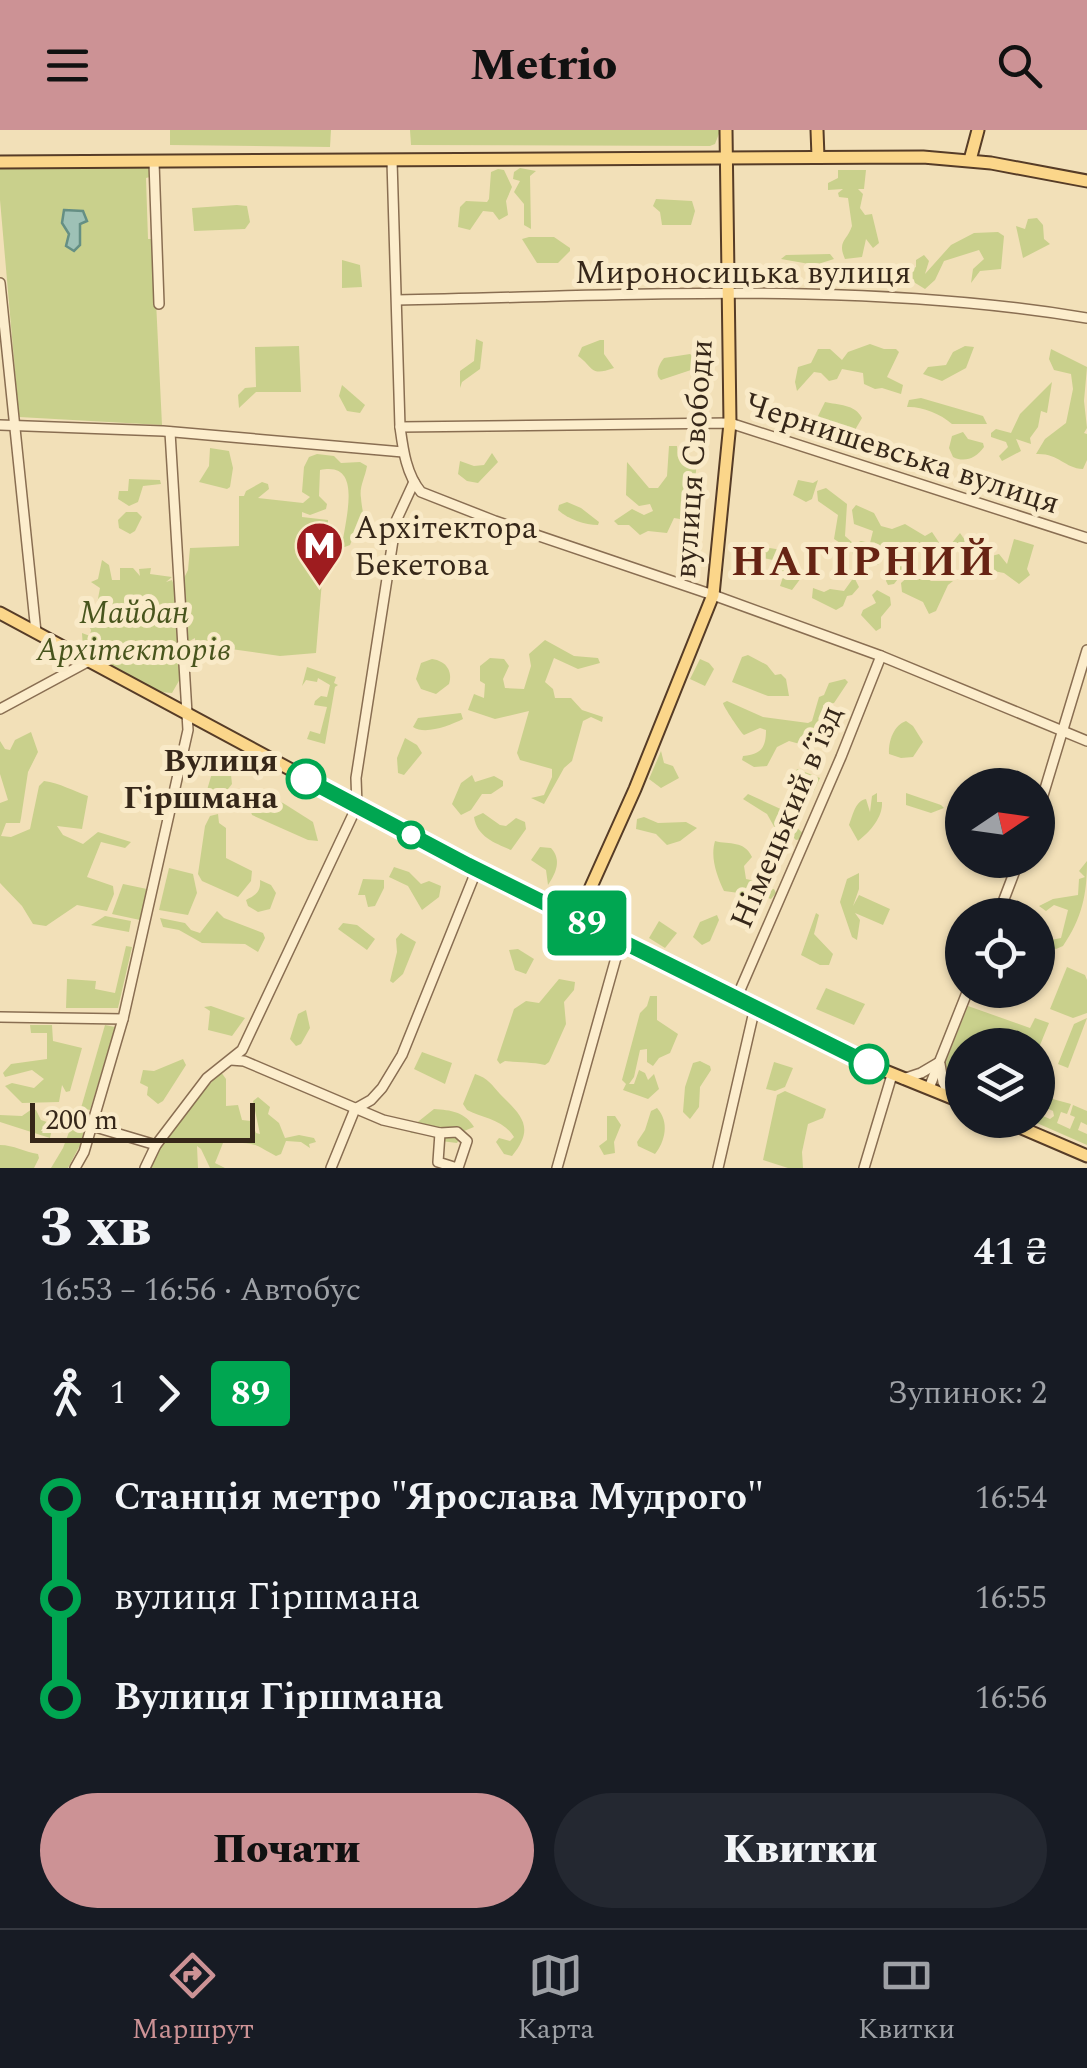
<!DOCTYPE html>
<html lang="uk">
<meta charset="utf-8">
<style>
:root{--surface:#171b24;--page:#242831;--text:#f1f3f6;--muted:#9ea1a6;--line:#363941;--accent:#cc9295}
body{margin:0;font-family:Spectral,serif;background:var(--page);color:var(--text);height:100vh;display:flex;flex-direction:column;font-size:38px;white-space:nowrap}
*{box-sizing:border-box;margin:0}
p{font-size:32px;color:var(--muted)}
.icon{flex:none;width:55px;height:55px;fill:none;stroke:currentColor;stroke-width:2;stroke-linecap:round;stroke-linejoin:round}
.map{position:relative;height:1038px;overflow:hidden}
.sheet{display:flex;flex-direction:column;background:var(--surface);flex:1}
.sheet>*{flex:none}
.badge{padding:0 20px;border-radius:8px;font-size:35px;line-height:65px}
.needle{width:65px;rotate:77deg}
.buttons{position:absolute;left:945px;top:638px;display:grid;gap:20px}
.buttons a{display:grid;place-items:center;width:110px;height:110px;border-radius:50%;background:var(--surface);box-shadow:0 2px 8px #0004;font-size:50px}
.scale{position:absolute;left:30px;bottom:25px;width:225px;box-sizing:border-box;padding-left:10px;border:5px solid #362719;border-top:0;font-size:28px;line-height:35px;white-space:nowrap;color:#362719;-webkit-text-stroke:8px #f9eac8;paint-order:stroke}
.map>.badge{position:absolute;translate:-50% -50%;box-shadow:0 0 0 5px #fff}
.legs{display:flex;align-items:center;gap:15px;height:110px;padding:0 40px;font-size:32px}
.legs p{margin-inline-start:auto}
.summary{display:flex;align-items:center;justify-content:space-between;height:170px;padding:0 40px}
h1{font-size:55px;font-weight:800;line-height:75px}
.cta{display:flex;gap:20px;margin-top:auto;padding:20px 40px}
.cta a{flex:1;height:115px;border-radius:60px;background:var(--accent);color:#111;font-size:40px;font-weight:800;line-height:115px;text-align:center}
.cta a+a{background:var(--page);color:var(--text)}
ul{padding:0 40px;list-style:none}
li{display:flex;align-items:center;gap:35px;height:100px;font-size:38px}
li i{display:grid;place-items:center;width:15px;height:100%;margin:0 12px;background:currentColor}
li i::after{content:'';width:25px;height:25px;margin:-12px;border:8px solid;border-radius:50%;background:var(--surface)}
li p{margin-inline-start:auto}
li:first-child i{background:linear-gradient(#0000 50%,currentColor 0)}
li:last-child i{background:linear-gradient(currentColor 50%,#0000 0)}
header{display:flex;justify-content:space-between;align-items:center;height:130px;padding:0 40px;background:var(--accent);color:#111;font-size:45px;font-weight:800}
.tabs{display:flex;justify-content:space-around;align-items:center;height:140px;border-top:2px solid var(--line);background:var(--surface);font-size:28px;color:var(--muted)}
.tabs a{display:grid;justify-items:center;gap:5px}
.tabs .active{color:var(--accent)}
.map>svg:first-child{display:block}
.green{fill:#c9d08c}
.water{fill:#9ec1b6;stroke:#658f84;stroke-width:2.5}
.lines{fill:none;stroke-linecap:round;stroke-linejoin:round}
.minor-casing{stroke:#896e52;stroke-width:12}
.major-casing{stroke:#563c27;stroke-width:15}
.minor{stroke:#fcedcc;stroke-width:9}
.major{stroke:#fbd68a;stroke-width:11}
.line-1-casing{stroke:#fff;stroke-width:22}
.line-1{stroke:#00a651;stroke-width:15}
.stop-1-dot{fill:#fff;stroke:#00a651;stroke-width:5}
.labels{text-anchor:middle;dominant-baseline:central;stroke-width:10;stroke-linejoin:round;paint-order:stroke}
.street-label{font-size:32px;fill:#362719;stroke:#f9eac8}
.poi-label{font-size:32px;fill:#362719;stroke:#f9eac8;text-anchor:start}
.park-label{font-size:32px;font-style:italic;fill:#48551d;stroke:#f9eac8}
.stop-label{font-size:32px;font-weight:bold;fill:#362719;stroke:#f9eac8;text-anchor:end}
.district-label{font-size:42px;font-weight:bold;letter-spacing:2.5px;fill:#672414;stroke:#f9eac8}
</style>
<header><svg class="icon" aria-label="menu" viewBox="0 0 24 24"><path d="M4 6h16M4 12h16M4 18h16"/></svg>Metrio<svg class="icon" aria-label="search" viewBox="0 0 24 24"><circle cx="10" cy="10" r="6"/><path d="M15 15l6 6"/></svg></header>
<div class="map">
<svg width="1087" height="1038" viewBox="0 0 1087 1038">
<rect width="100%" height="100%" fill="#f2e0b8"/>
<g class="green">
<path d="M170,0H331L330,17L170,15Z"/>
<path d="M410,0H720V1L715,14L710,16L411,15Z"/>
<path d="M0,37L149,38L150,47L146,48L148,109H153L162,295L19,287L0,70Z"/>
<path d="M520,38L536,41L530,46L531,99L524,95V74L514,62L520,51L513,49L514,42Z"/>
<path d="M498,39L504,40L512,57L506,71L508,85L499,90L493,82L483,81L470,100L458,97L460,77L466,71L487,72L489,69L491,42Z"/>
<path d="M838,40H866L864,59H858L863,64L860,78L865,85L872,84L879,113L873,118L866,109L862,127L845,129C837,111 847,111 852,96L848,68L839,67L838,63L843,59L828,60V53L838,48Z"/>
<path d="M656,69L692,71L695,81L691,95H662L660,82L653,76Z"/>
<path d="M237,75L247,76L250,92L245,99L194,101L192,78Z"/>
<path d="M1037,88L1043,95L1044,109L1050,114L1023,128L1016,96L1025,99L1028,89Z"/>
<path d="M998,102L1004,106L1001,139L980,141L971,153L973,139L984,129L979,120L944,131L935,150L925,159L912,151L896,158L883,154L887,138L900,145L916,137V130L924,125L929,131L925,144L951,115L974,103Z"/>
<path d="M529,107H554L570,118V121L558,133H537L522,109Z"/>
<path d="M830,124L834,129L815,135L781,129L786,125Z"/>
<path d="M342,130L360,135L362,157L342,158Z"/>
<path d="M476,209L483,212L480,239L462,252L460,258V241L474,231Z"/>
<path d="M600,210H604V224L614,238C589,247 594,237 578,226L582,217Z"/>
<path d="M870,214L884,219H896L899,222L887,247L903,255L901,264L882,258L875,259L864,254L863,243L842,239L837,249L829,251L821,243L814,242L797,261L795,252L798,237L811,233L818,219H830L842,230L848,222Z"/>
<path d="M299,216L301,262H256L239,278L238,265L245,258L256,257L255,217Z"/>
<path d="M965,216L974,217L966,238L942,251L923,244L928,237L946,235L953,222Z"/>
<path d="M1051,219L1087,237L1084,271L1087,298L1084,303L1087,304V330L1083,339C1064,338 1059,323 1036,324L1045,309L1066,293L1073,259L1071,244L1054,240L1049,229Z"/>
<path d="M690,224L697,230L694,239L661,250C654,245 659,234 664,228Z"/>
<path d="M1052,252L1047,283L1041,281L1038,297L1030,308L1031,314L1016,309L1021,321L1002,331L999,326L1008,317L1006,312L991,307V303L996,299L1011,303L1020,284Z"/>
<path d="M342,255L365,275L360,283L347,281L339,266Z"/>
<path d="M921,268L983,286L987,294H952C940,283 920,276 907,277L909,270Z"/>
<path d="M825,272C838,275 855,274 862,288L852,305L817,288Z"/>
<path d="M963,302L968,309L983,313L984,317C976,328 965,333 953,327L949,318L952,306Z"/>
<path d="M669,316H677L678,327L697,331L692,382L680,389L674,388L667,403L648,401L640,405L629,395H618L614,391L632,379L644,385L653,381L650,374L639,376L626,365L627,332L649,358H658L667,346Z"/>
<path d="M210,318L229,321L233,338L230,357L227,359L199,352L209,336Z"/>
<path d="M492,323L498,332L478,353L467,351L458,344L460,331L474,336L484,335Z"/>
<path d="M317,324L334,326L341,333L360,332L367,336C365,348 359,357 361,368C362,382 366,388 361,402L354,405L350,415L342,418C344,392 365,330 320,340L319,366L327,374L326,379L310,385L302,382V387L328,390V395L333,398L331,416L336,436L322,451L316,523L280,526L195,514V508L188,512L183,450L188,440L190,418L239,416V366H244L246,361L262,352L268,354L269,359L258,368L303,373L310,367L302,362L304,337L309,327Z"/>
<path d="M129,349L160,350L161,354L143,356L138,372L129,376L118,369L119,361H128Z"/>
<path d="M798,350L813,353L818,350L812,369L806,372L793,365Z"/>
<path d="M826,358L847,374L845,406L854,414L861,411L870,413L873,401L854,394L852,380L856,375L874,383L881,396L892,399L905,394L925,406L932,402L940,414H951L960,403L967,413L948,427C922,411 915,413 886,420L878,435L854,428L851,420L834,409L838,385L818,371L817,361Z"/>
<path d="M567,372L581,378L599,392L598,395C585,395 568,389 558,380L559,375Z"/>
<path d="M126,382H137L142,387L135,401L130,404L119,398L118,390Z"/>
<path d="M1014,409L1034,415L1027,439L1030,445L1019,454L1004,443L988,440L985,433L988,427L999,424L1007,434Z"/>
<path d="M746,414L782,420L785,437L801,448L792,460L780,456L783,447L778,431L759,427L746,420Z"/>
<path d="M897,424L904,433L913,437L912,441L905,440L894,454L888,455L886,451L893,427Z"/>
<path d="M102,430L109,435L112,450H120V438H133L140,446L139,439L151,438L150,444L172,447L166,452L172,450L175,458L180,549L172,563L160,562L83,519L82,503L90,506L91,500L87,493L90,485H95L100,458L91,452L98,449Z"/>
<path d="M919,443L931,451H953L948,455L936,481L929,484L923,472L902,462L901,453L910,445Z"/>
<path d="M854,447L859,457L852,465L847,466L843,476L836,480L812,468L813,458L824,462L830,459L844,461Z"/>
<path d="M877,460L890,467L891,475L881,487V498L876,501L861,485L863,480L876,473L872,465Z"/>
<path d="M545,510L574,526L598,528L600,533L578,539L554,528L545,552L553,559L555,568H571L582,580L603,587L602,592L591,587L583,591L572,631L564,638L544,674L531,668L544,665L552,647V639L520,630L517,623L529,581L495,589L468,580L474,564L484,568L485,554L480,551V536L490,528L504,529L509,536L503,549L505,558L524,559L531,536L529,524Z"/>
<path d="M748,525L767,535L775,545L781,544L786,549L789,566H768L732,552L742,527Z"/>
<path d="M432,529C446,531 453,541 449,554L436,564L421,559L416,549L421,533Z"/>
<path d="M700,529L709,533L714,539L705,556L690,549Z"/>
<path d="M307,537L336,547L334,553L338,555L335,557L325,614L307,609L310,601L320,604L327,577L314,575L315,571L321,566L327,567L330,555L318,548L317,552L306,550L302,556Z"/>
<path d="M845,549L848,552L834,573L823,575L824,598L807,616L789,611L777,617L767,636L754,637L742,630L743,626C761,624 766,618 766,600L760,598L744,605C741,603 723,576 723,573L727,571L763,587L808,593L812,591L819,567L824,565L829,553Z"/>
<path d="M461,583L463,589C449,596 425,605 413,597L418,588Z"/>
<path d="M906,591L913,596L923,612L913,627L901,628L889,624C888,611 894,595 906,591Z"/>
<path d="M31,602L38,622L28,642L21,688L20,693H6L1,706L11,707L30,699L39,656L44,651C60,653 73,661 88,666L82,699L57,696L63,705L83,714L98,702L131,712L125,718L101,712L87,747L113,756L114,764L107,781L77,775L46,796L33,794L22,776L0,753V673L8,670L0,644V611L5,619L10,620L15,610Z"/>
<path d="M405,608L417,615L422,623L404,645L398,643L397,628Z"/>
<path d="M661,621L664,633L673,636L679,648L661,658L649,649Z"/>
<path d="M214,636L231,645L232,654L217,673L203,674Z"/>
<path d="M797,639L820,648L813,663L791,654Z"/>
<path d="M472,645L475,652L494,646L503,651V656L491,664H482L471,680L461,685L452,674L461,653Z"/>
<path d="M258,663L283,673L313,692L318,711L308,710L252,685L249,676Z"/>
<path d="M877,663V672H882C883,687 870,702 858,711L849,695C853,685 855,671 866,669L870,682L872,666Z"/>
<path d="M906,663L941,675L944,678L931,683L906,675Z"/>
<path d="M748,664L785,681L790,692L803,703L801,709L796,710L790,704L776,700L767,684L743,669Z"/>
<path d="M483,683L500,695L506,696L516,688L525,692L526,699L511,720C495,713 477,707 474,687Z"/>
<path d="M218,684L219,693L226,698V728L252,741L251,751L238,767L202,751L198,744L205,696L210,686Z"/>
<path d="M644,687L658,693L686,692L697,698L680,711L667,715L656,704L636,699L637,689Z"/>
<path d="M715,711C730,715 744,710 752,727L744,736L746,749L759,752L765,760L774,759L776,763L771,769L750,762L740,779L739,763L724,761C717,746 710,728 715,711Z"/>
<path d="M540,717L551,718C562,730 556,743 548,755L546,740L531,730Z"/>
<path d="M1087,731C1087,765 1082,788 1063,816L1056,819L1048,816L1046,811L1061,808L1068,780L1054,775L1046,781L1039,776L1053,769L1078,765L1079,749L1085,747L1079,741Z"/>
<path d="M394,737L409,742L421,754L429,751L441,756L439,767L422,780L408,756L389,747Z"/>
<path d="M169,738L193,744L197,763L188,785L159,780Z"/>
<path d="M859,743V759L853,776L859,765L890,779L883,795L855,783L860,790L857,810L852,807L840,772L847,749Z"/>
<path d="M363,749L384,750V758L375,776L368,777L365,765H358Z"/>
<path d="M260,750L271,755L276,763L270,779L258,782L248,776L246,770C256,765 261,762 260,750Z"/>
<path d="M123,754L147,759L140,790L112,784Z"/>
<path d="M217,781L224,788L263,803L265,808L258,822L245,814L202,813L179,800L163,797L160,788L185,793L191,800L200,803Z"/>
<path d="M816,783L819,785L814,804L833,824L829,835H820L801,825Z"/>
<path d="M717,785L719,790L710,811L702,815L693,807L700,792Z"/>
<path d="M105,786L131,791L129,802L91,795Z"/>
<path d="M659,791L677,803L665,818L649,808Z"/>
<path d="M343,793L357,795L375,809L367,820L338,799Z"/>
<path d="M401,803L416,812L403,844L393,853L390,851L397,822L396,809Z"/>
<path d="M126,816L132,817L118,878H66L67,849L96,851L95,859L115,863Z"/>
<path d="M518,819L534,829L526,844L515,840L509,820Z"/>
<path d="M1067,837L1085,845L1087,850V883L1073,888L1050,879Z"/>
<path d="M559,849L575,852L574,860L564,872L566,894L549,932L545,935C531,932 520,933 505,931L500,934L497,930L514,879L526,871L539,873Z"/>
<path d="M826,858L865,874L854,895L816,879Z"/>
<path d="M650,866H657V890L678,904L670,923L659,928L653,936L647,932V919L640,920L634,947L629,954H634L639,940L645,943L648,950L654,944L659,959L648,969L623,960L626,954L622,950L640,883L647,876Z"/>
<path d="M211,876L245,888L232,906L208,900L210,881L204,877Z"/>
<path d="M968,876L1030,898L1035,888L1049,893L1038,920V915H962V961L951,954L944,936Z"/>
<path d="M306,880L310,898L301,914L296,916L290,909L298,884Z"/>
<path d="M1087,888L1068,938L1058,934L1074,894Z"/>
<path d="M30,895H52L53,911L82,918L70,961L66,962L62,955L59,972L22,973L5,956L12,953L34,958L44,949L32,940L5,947L3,943L11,934L47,929V903H31Z"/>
<path d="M105,895L115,897L90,980L81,978Z"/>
<path d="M422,922L452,933L445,954L414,939Z"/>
<path d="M183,929L186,935L163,971L158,974L147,965L148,957L140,953L143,940L154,941Z"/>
<path d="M700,931L710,936L711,940L700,957L699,977L690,989L683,982L685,957L693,933Z"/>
<path d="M774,932L793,938L785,957L775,961L766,959Z"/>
<path d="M221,942L226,949V976L238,975L242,990L251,991L256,1003L260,1004L253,971L258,967L270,977L268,984L279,993L285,1008L299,1005L314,1008L316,1012L309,1014L310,1018L301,1012L286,1011L281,1024L276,1026C260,1018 256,1012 239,1013L230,1008L223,1013L215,1033L225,1038H210L201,1019L197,1016L198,1038H148L165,1002Z"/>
<path d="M475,944C488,948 492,955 500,964C521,985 536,997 512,1026L504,1024L496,1012L499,1008L510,1011L514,1007C504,990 483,988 467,980L463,974Z"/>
<path d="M785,961L826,979L823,988L808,994L802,1022L803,1038H788L763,1030L777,965Z"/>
<path d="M1038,965L1071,974L1067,984L1061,982L1057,993L1070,999L1075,987L1070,985L1073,975L1087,981V995L1081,992L1078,1000L1087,1004V1015L1030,990H1038V984L1050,989L1054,986L1053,981L1038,974Z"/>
<path d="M657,978C670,992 665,1012 655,1024L638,1016L637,1012L645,1000L651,981Z"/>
<path d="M32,979L36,980L41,990L53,994L50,1008L0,992V985L22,986Z"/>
<path d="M434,979C451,980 465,982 474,997L464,1001L457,1013L441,1011L436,1005L411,1003L409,999Z"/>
<path d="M77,981L89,984L80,1015L68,1038H51L63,1018Z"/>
<path d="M607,986H615L621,995L614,1012L615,1023L604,1025L599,1016L607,1010Z"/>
<path d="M0,1015C14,1015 24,1022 38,1024L39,1028L34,1038H0Z"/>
</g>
<path class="water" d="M64,80L83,81L87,91L80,94V115L74,121L66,116L69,104L62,93Z"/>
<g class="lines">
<defs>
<g id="minor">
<path d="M392,31L400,297C403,319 406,344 421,362L495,391L713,465L881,526L1087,611"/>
<path d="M154,32L159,174"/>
<path d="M0,153L36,502"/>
<path d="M397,170C627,166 859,150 1087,188"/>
<path d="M0,295L163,301L403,322"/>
<path d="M400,297L730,293L1087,408"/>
<path d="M0,579L89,531"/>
<path d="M1038,682L1087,520"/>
<path d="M998,785L1019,730"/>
<path d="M737,867L841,627L881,526"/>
<path d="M0,887L123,889"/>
<path d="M231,930L244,931L383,990L440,1003L457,1002L467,1011L458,1038"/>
<path d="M940,934L943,952L951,966"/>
<path d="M903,949L921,943L938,933"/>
<path d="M929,958L968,860"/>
<path d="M92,996L156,1015"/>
<path d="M440,1003L438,1032L457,1038"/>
<path d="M75,1038L84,1022L123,889L188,600L170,302"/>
<path d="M145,1038L156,1015L207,948L242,920L357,676L356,648L396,391L414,352"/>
<path d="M331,1038L355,979L371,970L382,958L402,925L477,739"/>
<path d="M557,1038L621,810"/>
<path d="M718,1038L755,877"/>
<path d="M864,1038L892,945"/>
</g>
<g id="major">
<path d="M817,0L818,27"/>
<path d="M970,30L978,0"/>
<path d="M0,32L923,27L991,33L1087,51"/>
<path d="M0,483L468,735L878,938L962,972"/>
<path d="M577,788L635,659L713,465L730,293L726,0"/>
<path d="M1003,990L1087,1026"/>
</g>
</defs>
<use href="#minor" class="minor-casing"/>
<use href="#major" class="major-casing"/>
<use href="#minor" class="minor"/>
<use href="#major" class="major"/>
</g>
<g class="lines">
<defs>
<path id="line-1" d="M306,649L468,735L869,934"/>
</defs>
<use href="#line-1" class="line-1-casing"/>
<use href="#line-1" class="line-1"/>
</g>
<defs>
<symbol id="metro-pin" viewBox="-11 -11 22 30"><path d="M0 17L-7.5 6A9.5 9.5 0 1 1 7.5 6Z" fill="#9e1c1f" stroke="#f9eac8"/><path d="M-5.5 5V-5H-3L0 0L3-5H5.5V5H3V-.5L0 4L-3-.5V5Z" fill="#fff"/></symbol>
</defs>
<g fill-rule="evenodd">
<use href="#metro-pin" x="292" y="388" width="55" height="75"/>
</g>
<g class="stop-1-dot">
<circle cx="306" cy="649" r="18"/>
<circle cx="411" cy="705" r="12"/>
<circle cx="869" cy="934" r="18"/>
</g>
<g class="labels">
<g class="street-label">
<text x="743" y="143">Мироносицька вулиця</text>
<text transform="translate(902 324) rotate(18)">Чернишевська вулиця</text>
<text transform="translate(694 329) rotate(-86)">вулиця Свободи</text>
<text transform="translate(787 687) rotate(-67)">Німецький в’їзд</text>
</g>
<g class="poi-label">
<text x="354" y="398">Архітектора<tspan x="354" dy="37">Бекетова</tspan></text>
</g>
<g class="park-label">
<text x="134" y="483">Майдан<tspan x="134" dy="37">Архітекторів</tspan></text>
</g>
<g class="stop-label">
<text x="278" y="631">Вулиця<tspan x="278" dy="37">Гіршмана</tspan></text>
</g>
<g class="district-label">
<text x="864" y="432">НАГІРНИЙ</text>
</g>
</g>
</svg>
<div class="buttons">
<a><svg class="needle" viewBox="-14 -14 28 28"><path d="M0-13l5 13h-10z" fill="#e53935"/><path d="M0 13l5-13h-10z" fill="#9ea1a6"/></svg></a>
<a><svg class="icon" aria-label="locate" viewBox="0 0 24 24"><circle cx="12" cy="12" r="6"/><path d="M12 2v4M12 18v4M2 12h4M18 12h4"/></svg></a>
<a><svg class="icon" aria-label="layers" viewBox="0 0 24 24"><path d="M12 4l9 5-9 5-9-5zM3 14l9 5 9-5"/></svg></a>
</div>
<div class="scale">200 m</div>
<b class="badge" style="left:587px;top:793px;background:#00a651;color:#fff">89</b>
</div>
<section class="sheet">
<div class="summary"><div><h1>3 хв</h1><p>16:53 – 16:56 · Автобус</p></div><b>41 ₴</b></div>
<div class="legs"><svg class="icon" aria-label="walk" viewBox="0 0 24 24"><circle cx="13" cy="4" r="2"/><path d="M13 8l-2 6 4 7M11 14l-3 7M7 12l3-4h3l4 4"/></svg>1<svg class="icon" aria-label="forward" viewBox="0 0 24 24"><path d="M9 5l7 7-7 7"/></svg><b class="badge" style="background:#00a651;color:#fff">89</b><p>Зупинок: 2</p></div>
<ul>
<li><i style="color:#00a651"></i><b>Станція метро &quot;Ярослава Мудрого&quot;</b><p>16:54</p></li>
<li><i style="color:#00a651"></i><span>вулиця Гіршмана</span><p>16:55</p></li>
<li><i style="color:#00a651"></i><b>Вулиця Гіршмана</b><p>16:56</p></li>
</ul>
<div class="cta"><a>Почати</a><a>Квитки</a></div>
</section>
<nav class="tabs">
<a class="active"><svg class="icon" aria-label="directions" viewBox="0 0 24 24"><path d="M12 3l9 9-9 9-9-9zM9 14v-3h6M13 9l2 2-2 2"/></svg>Маршрут</a>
<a><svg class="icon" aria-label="map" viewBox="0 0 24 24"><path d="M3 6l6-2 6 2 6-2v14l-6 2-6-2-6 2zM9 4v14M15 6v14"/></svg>Карта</a>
<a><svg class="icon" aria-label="tickets" viewBox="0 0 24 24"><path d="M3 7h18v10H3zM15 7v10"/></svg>Квитки</a>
</nav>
